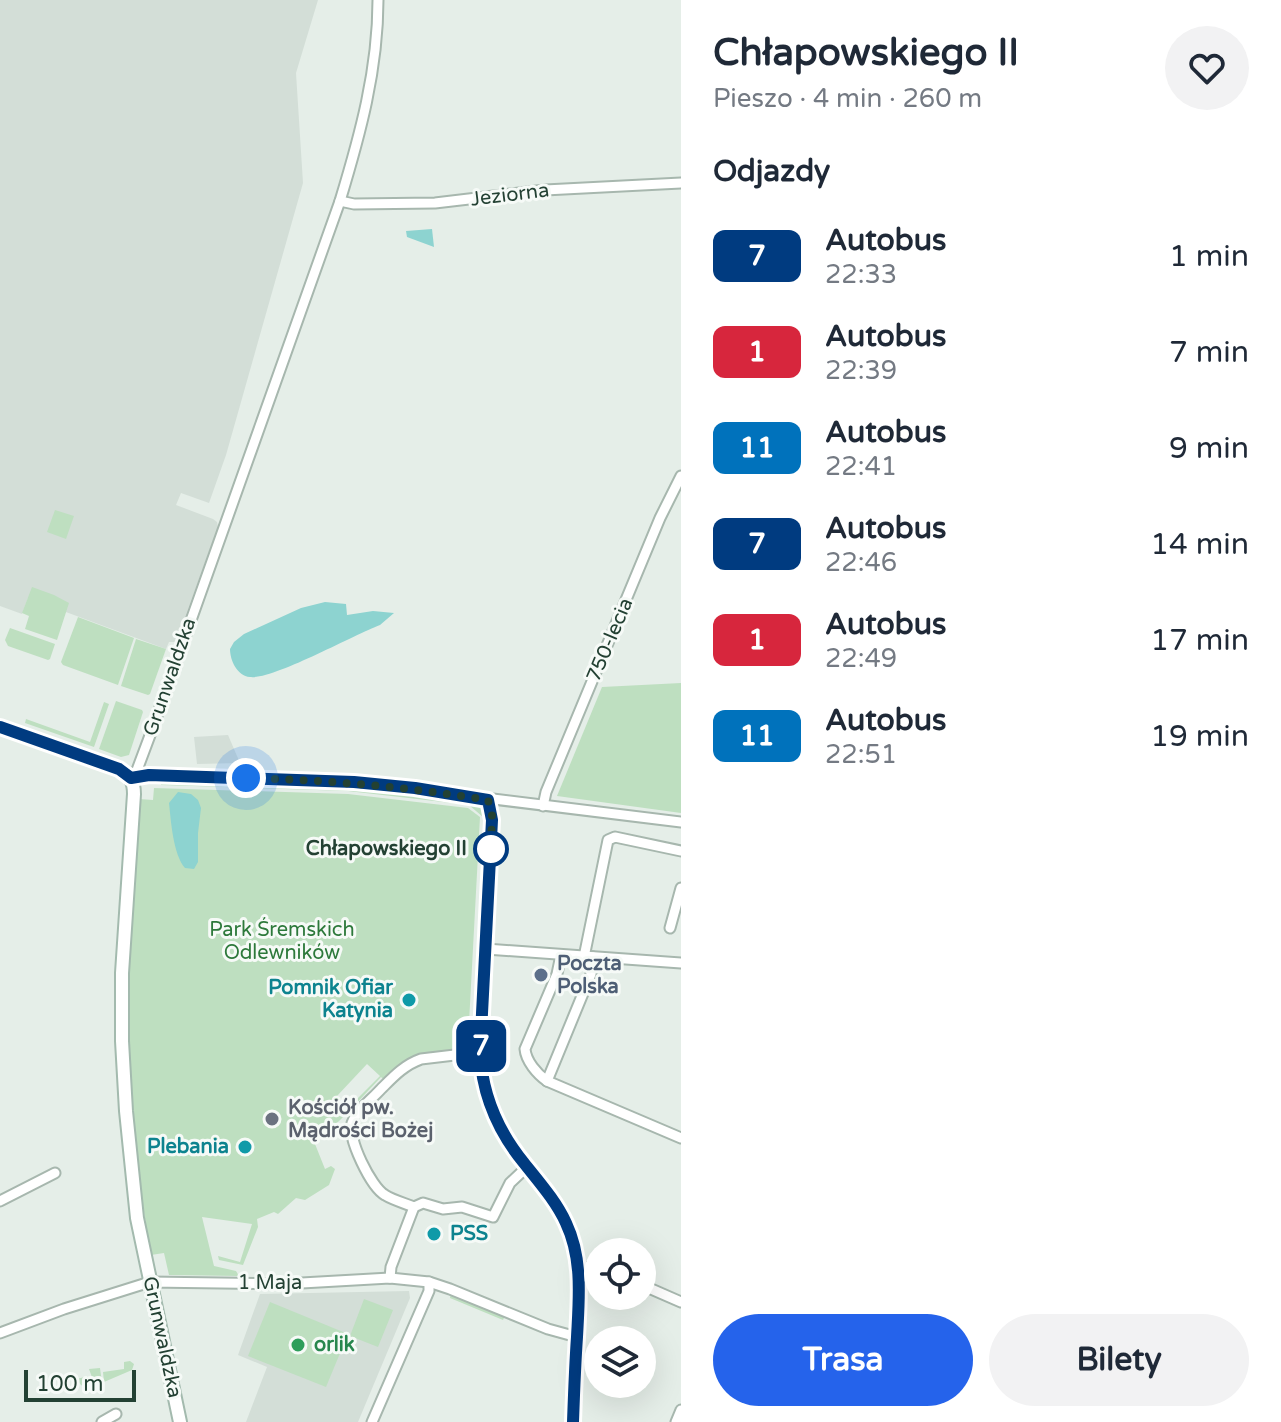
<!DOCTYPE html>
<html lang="pl">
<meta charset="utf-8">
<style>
:root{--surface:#fff;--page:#f2f2f3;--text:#1f2937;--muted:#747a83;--accent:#2563eb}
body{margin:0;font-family:"Varela Round",sans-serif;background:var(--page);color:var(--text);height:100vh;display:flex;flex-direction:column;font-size:30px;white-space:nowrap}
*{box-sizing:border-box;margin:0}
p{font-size:26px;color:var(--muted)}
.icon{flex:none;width:44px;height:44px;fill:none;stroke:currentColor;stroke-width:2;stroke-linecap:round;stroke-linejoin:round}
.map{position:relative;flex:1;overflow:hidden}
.details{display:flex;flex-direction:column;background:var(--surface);width:600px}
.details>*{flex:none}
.badge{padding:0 16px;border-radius:12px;font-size:28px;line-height:52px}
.controls{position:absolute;left:584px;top:1238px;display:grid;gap:16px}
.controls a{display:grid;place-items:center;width:72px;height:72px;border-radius:50%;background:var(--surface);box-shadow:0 8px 32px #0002;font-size:40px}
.scale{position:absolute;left:24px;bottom:20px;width:112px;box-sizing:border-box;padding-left:8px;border:4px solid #234133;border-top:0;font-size:22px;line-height:28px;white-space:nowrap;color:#234133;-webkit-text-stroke:6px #f6faf7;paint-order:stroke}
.you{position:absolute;width:40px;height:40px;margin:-20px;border:6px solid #fff;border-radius:50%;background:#1a73e8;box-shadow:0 0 0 12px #1a73e833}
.map>.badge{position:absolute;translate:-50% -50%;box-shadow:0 0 0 4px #fff}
h2{padding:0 32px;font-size:30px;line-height:72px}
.round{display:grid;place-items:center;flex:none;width:84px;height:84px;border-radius:42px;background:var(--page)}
.summary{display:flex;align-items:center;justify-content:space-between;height:136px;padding:0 32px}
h1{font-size:38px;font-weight:800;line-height:60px}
.primary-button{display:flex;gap:16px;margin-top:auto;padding:16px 32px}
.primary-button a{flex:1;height:92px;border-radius:48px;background:var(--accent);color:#fff;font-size:32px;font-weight:800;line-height:92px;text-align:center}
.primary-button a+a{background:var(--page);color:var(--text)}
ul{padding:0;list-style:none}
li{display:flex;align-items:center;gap:24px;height:96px;padding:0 32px}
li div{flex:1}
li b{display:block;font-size:30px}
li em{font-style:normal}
li .badge{min-width:88px;font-weight:700;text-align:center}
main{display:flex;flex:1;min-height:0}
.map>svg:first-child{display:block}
.built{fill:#d3ded7}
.green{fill:#bedfc0}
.water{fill:#8dd3d0}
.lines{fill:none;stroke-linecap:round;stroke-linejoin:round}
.minor-casing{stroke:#a7b7ae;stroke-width:13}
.secondary-casing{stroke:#a3baae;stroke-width:16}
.minor{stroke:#fff;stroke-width:9}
.secondary{stroke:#fff;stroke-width:12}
.line-casing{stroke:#fff;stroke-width:18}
.line{stroke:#003b80;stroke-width:12}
.walk{stroke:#234133;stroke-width:8;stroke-dasharray:0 14.4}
.stop-dot{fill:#fff;stroke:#003b80;stroke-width:4}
.service-dot{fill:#5c6f8a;stroke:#f6faf7;stroke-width:3}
.culture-dot{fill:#0f9aa8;stroke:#f6faf7;stroke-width:3}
.worship-dot{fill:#6b7280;stroke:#f6faf7;stroke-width:3}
.leisure-dot{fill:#2e9e5b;stroke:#f6faf7;stroke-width:3}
.labels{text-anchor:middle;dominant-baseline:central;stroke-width:6;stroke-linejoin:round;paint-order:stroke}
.street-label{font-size:20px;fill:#234133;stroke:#f6faf7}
.stop-label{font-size:20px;font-weight:bold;fill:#234133;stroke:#f6faf7;text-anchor:end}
.park-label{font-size:20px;fill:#2d793b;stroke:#f6faf7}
.service-label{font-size:20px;font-weight:bold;fill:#4e5e75;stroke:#f6faf7;text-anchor:start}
.culture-label{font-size:20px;font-weight:bold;fill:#0d838f;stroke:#f6faf7;text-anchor:end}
.worship-label{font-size:20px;font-weight:bold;fill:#5b616d;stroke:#f6faf7;text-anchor:start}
.leisure-label{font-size:20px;font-weight:bold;fill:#27864d;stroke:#f6faf7;text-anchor:start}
</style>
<main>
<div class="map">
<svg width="681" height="1422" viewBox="0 0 681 1422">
<rect width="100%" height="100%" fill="#e5eee8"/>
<g class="built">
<path d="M0,0H318L296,73L303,183L226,455L209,503L181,493L176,505L213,519L217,522L218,527L176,642H169L166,649L28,598L22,614L0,606Z"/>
<path d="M228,735L240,763L197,764L194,737Z"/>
<path d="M409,1291L410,1298L358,1422H246L267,1367L238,1355L260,1294Z"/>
</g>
<g class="green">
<path d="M55,510L74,516L66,539L47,532Z"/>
<path d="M32,587L54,595L69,603L57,640L25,629L29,616L22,613Z"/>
<path d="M78,617L134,638L118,685L63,665L61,662Z"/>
<path d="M10,628L55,644L50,659L48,660L8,646L5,640Z"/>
<path d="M136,639L166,649L150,694L148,695L121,686Z"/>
<path d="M681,683V813L557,796L602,687Z"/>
<path d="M116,701L142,710L143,712L129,755L121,757L99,749Z"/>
<path d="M104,702L109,704L94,747L25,723L26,719L90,742Z"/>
<path d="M161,780L304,784L409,793L476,802L485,809L488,817H483L469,805L348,791L161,785Z"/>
<path d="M154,788L348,794L468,808L480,817L468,1042L462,1050C425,1054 412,1051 385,1081L381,1077L353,1107L355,1110H349L347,1106V1102L351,1105L380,1076L367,1064L337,1096L341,1101L339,1103L343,1112V1117C336,1125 322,1135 313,1139L325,1169L331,1166L335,1169L329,1185L305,1200L296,1198L278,1214L274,1212L257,1219L258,1227L243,1265L219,1260L218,1256L240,1262L252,1224L202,1217L214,1266L236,1271L239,1276L169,1275L164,1253L151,1255C139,1185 129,1114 129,1043C128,962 134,880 139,799L153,800Z"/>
<path d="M451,1293L505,1316L503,1320L450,1298Z"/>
<path d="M364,1299L393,1310L378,1347L350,1336Z"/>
<path d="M270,1302L348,1334L326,1387L248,1356Z"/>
<path d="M130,1361L134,1364L132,1370L104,1382L103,1372L124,1369V1362Z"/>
<path d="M100,1368L102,1383C92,1387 83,1392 77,1379L88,1376L87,1381L93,1380L89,1369Z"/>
</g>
<g class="water">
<path d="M432,229L434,247L407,237L406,231Z"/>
<path d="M325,602L346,604L347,615L373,611L394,613L380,625C353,635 273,680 250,677C237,676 230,660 230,649L234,642L244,634L301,608Z"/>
<path d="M178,792L191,794L198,800L201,808L198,833V862L194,869L185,868C173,854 171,821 169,803Z"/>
</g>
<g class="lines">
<defs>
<g id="minor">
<path d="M340,201L354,204L435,203L545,190L681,183"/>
<path d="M131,778L137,770L152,730L340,201C360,135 378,70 378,0"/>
<path d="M131,778L142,775L198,776L354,782L681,822"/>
<path d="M488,800L492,817L480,1052C481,1095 498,1130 524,1163C540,1183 559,1204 568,1229C582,1264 579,1299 577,1337C575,1365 574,1394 573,1422"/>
<path d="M543,806L546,792L660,518L681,476"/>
<path d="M670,928L681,888"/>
<path d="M486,949L681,963"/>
<path d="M561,955L557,974L525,1049C526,1061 537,1074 547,1081L681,1138"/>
<path d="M584,957L608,840L615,837L681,851"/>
<path d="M547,1081L591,974L593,957"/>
<path d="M0,1201L55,1173"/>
<path d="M414,1207C404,1203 393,1200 385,1195C371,1187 347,1138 352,1123C357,1110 372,1099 381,1089C393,1077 404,1065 421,1059L480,1052"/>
<path d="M579,1267L598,1268"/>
<path d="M390,1278L391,1267L414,1207L423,1203L443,1209L462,1207L493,1217L510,1183L527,1167"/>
<path d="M642,1285L681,1302"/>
<path d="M0,1333L64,1309L150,1282L284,1284L390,1278L429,1282L450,1289L548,1329L577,1337"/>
<path d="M102,1422L116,1414"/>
<path d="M372,1422L429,1291V1282"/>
<path d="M676,1422L681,1410"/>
</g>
<path id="secondary" d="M0,727L119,769C130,774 134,782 134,794L122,973V1041L126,1111L137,1218L180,1422"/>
</defs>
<use href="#minor" class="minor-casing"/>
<use href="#secondary" class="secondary-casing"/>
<use href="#minor" class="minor"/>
<use href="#secondary" class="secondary"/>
</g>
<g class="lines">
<defs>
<path id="line" d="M0,727L119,769L131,778L149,775L354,782L415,788L488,800L492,820L480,1052C482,1095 497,1130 524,1163C539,1182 556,1201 566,1223C583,1259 579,1298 577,1337C575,1365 574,1394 573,1422"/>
</defs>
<use href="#line" class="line-casing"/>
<use href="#line" class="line"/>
<path class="walk" d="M246,778C328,780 407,787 488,800L492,814L491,849"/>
</g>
<circle class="stop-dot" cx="491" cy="849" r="16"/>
<circle class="service-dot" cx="541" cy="975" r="8"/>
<g class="culture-dot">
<circle cx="409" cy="1000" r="8"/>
<circle cx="245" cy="1147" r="8"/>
<circle cx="434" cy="1234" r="8"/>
</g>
<circle class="worship-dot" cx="272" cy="1119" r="8"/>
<circle class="leisure-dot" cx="298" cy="1345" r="8"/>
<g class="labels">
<g class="street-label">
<text transform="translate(510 195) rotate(-7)">Jeziorna</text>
<text transform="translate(610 640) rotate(-67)">750-lecia</text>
<text transform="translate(170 677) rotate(-71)">Grunwaldzka</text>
<text x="270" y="1283">1 Maja</text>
<text transform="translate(162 1337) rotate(78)">Grunwaldzka</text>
</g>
<g class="stop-label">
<text x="467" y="849">Chłapowskiego II</text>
</g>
<g class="park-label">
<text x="282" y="930">Park Śremskich<tspan x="282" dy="23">Odlewników</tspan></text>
</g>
<g class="service-label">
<text x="557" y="964">Poczta<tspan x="557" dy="23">Polska</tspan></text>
</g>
<g class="culture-label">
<text x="393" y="988">Pomnik Ofiar<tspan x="393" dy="23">Katynia</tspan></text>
<text x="229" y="1147">Plebania</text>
<text x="450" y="1234" text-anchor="start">PSS</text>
</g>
<g class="worship-label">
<text x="288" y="1108">Kościół pw.<tspan x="288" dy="23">Mądrości Bożej</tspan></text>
</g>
<g class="leisure-label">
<text x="314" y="1345">orlik</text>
</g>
</g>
</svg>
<div class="controls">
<a><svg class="icon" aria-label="locate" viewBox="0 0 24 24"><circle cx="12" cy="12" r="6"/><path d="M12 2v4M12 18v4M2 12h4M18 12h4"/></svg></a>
<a><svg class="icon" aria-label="layers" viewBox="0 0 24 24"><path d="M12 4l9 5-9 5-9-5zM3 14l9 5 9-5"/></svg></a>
</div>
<div class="scale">100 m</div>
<div class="you" style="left:246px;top:778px"></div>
<b class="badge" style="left:481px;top:1046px;background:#003b80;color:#fff">7</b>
</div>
<section class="details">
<div class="summary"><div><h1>Chłapowskiego II</h1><p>Pieszo · 4 min · 260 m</p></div><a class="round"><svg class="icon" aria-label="heart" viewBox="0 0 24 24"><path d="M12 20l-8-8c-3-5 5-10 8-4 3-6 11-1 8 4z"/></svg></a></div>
<h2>Odjazdy</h2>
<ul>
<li><span class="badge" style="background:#003b80;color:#fff">7</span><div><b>Autobus</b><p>22:33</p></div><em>1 min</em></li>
<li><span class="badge" style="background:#d7263d;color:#fff">1</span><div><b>Autobus</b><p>22:39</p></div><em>7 min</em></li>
<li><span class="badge" style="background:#0072bc;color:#fff">11</span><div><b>Autobus</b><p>22:41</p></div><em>9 min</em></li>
<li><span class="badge" style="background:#003b80;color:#fff">7</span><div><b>Autobus</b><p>22:46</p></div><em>14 min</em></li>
<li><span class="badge" style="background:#d7263d;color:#fff">1</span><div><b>Autobus</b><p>22:49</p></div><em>17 min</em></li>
<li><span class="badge" style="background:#0072bc;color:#fff">11</span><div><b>Autobus</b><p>22:51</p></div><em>19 min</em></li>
</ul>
<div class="primary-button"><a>Trasa</a><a>Bilety</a></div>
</section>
</main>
